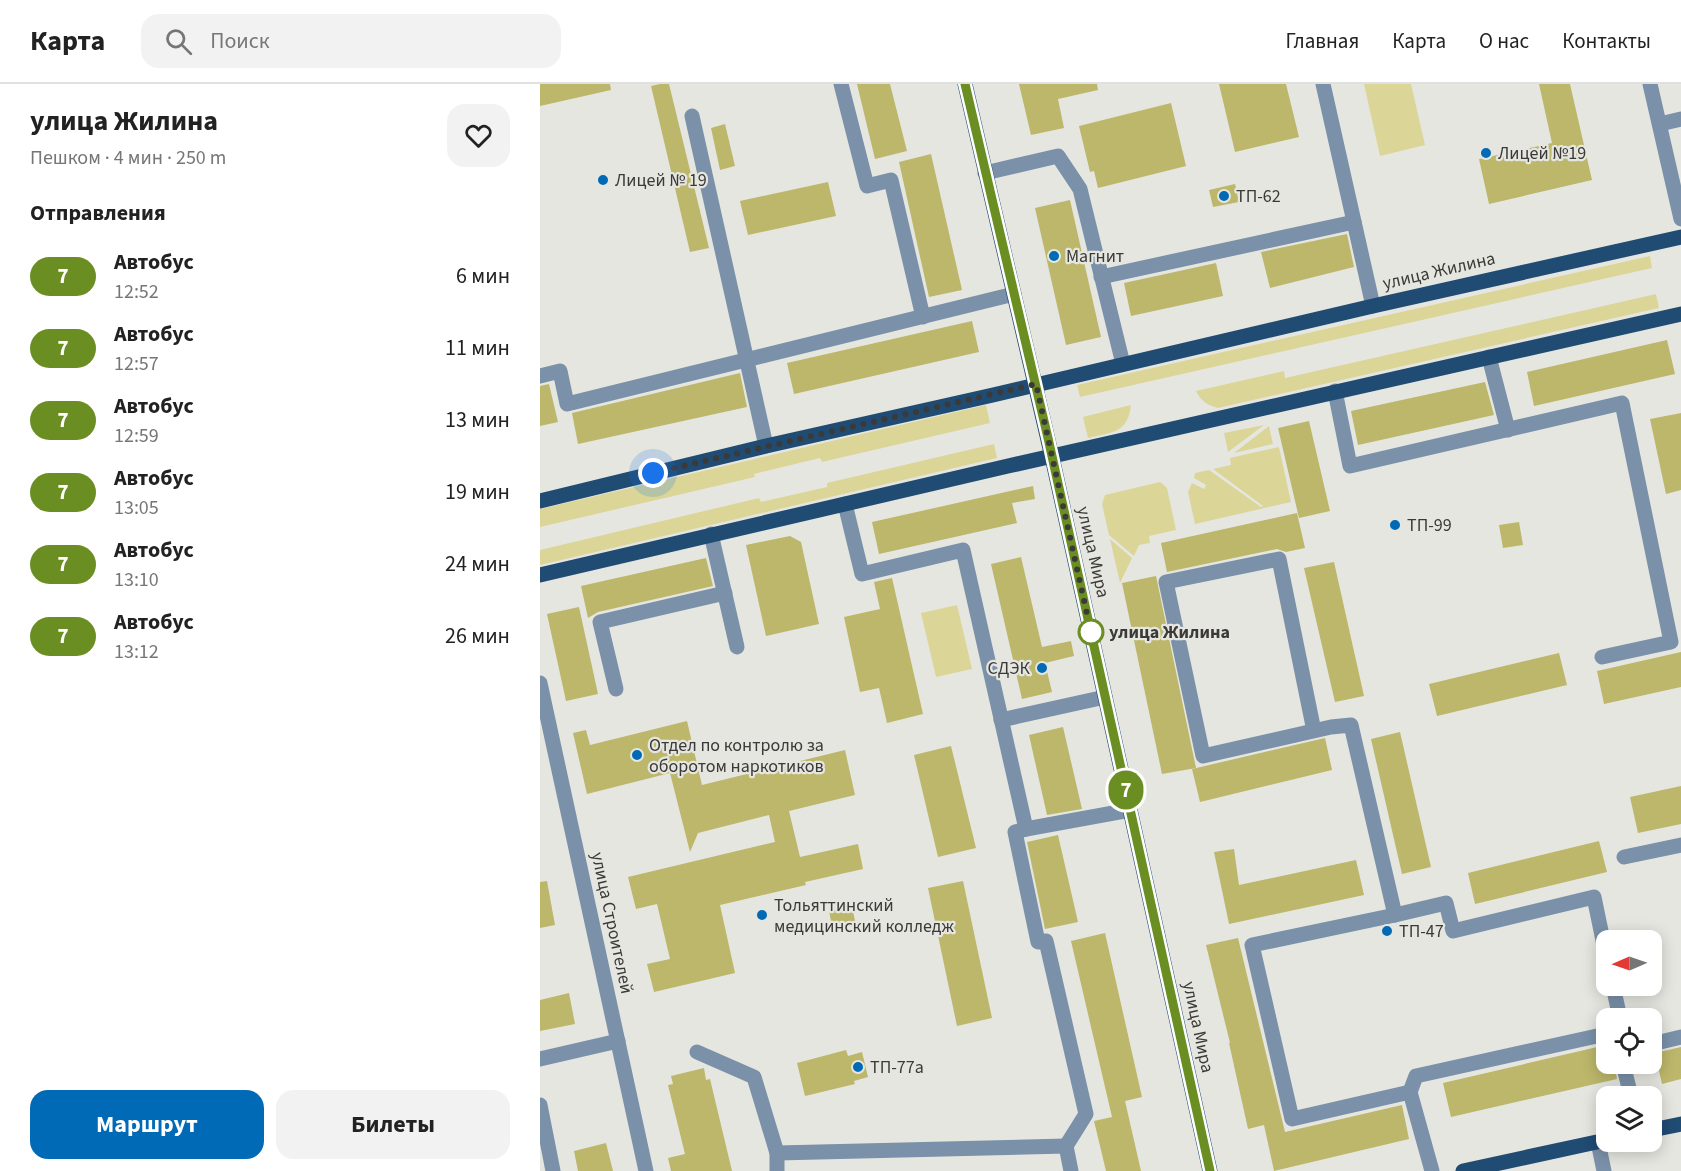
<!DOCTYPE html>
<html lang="ru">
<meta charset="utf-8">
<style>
:root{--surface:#fff;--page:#f2f2f2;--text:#222;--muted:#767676;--line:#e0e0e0;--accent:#006ab6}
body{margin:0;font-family:"Source Sans 3",sans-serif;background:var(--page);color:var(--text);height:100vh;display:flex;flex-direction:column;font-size:22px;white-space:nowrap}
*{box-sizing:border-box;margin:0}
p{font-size:20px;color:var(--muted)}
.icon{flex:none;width:33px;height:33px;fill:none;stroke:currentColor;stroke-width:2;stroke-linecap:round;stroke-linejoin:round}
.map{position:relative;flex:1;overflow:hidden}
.details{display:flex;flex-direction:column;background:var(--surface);width:540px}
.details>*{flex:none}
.badge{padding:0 12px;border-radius:20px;font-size:21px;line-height:39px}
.needle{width:39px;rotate:268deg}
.buttons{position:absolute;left:1056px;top:846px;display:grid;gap:12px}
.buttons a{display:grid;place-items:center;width:66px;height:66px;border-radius:12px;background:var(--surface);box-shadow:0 3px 15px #0003;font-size:30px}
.you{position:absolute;width:30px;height:30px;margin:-15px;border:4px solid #fff;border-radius:50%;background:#1a73e8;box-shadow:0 0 0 9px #1a73e833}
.map>.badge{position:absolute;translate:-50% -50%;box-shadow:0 0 0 3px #fff}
h2{padding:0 30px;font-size:22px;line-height:54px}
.round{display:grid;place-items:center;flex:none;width:63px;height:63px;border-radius:18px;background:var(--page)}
.head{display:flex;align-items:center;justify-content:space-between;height:102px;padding:0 30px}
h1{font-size:28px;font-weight:700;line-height:45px}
.cta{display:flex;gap:12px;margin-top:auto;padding:12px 30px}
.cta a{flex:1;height:69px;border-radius:18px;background:var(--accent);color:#fff;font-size:24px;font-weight:700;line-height:69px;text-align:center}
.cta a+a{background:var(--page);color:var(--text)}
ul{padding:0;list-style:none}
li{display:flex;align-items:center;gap:18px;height:72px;padding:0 30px}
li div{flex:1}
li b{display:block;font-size:22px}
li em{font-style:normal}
li .badge{min-width:66px;font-weight:700;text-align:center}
header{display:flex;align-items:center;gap:36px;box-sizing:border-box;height:84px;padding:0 30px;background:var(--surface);border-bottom:2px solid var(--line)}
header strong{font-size:28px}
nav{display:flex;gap:33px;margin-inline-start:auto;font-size:21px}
.search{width:420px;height:54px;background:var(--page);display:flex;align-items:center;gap:15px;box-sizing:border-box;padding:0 21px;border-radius:18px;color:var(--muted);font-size:22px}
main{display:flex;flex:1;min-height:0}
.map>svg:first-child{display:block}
.green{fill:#dbd697}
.building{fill:#bcb76a}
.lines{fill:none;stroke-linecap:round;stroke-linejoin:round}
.minor{stroke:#7a91a9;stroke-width:15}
.major{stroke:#204b73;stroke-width:15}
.line-casing{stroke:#fff;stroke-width:14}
.line{stroke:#6b8e23;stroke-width:9}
.walk{stroke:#3b3a38;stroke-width:6;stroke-dasharray:0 10.8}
.poi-dot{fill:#006ab6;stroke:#e6e6e0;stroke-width:2}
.stop-dot{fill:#fff;stroke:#6b8e23;stroke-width:3}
.labels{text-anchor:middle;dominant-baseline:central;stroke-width:4.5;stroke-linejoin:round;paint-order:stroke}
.poi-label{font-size:18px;fill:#3b3a38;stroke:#e6e6e0;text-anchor:start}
.street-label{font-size:18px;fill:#3b3a38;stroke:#e6e6e0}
.stop-label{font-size:18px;font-weight:bold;fill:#3b3a38;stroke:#e6e6e0;text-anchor:start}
</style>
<header>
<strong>Карта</strong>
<div class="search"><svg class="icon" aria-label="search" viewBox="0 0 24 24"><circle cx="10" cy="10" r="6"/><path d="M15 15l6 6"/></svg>Поиск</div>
<nav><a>Главная</a><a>Карта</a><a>О нас</a><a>Контакты</a></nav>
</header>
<main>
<section class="details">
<div class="head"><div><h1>улица Жилина</h1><p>Пешком · 4 мин · 250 m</p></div><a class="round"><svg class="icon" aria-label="heart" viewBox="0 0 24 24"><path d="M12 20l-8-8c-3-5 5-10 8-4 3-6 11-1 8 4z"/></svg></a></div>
<h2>Отправления</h2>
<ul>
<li><span class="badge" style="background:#6b8e23;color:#fff">7</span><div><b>Автобус</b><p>12:52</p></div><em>6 мин</em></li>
<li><span class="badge" style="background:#6b8e23;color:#fff">7</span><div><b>Автобус</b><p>12:57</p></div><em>11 мин</em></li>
<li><span class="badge" style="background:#6b8e23;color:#fff">7</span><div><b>Автобус</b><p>12:59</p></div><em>13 мин</em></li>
<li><span class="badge" style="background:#6b8e23;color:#fff">7</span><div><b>Автобус</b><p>13:05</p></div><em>19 мин</em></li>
<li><span class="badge" style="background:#6b8e23;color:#fff">7</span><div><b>Автобус</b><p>13:10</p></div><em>24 мин</em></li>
<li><span class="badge" style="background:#6b8e23;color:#fff">7</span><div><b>Автобус</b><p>13:12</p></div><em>26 мин</em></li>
</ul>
<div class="cta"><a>Маршрут</a><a>Билеты</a></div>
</section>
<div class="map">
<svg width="1141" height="1087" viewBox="0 0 1141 1087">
<rect width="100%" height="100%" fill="#e6e6e0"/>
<g class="green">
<path d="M824,0H871L885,61L840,72Z"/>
<path d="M1110,172L1112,184L540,313L537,301Z"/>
<path d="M1116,210L1119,224L678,324C667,321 661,317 656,307L744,287L745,294Z"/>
<path d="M446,321L450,339L282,378L280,374L214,390L215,393L0,443V425Z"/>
<path d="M591,321C588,350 571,348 548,354L543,333Z"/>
<path d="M724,341L688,368L684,349Z"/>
<path d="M729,342L733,360L694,369Z"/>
<path d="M454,360L457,374L0,481V466L219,414L221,418L287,403V399Z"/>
<path d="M739,363L751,418L655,440L648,408L652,399L664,405L666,401L654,394L655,389L669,386L721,423L723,422L673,385L691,381L690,374Z"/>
<path d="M620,398L627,404L636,446L609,452L610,459L599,461L594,472L569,451L562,420L565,411Z"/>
<path d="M570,455L592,474L580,499Z"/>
<path d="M417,521L432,585L396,593L381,529Z"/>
</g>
<g class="building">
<path d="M0,0H70L71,6L0,22Z"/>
<path d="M120,0H129L169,164L150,168L111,2Z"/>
<path d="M317,0H350L367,67L335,75Z"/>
<path d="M479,0H557L558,6L518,15L524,44L491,51Z"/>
<path d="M679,0H746L759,53L695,68Z"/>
<path d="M999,0H1030L1052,96L949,120L939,75L1012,59Z"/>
<path d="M631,19L646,82L558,104L554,87L550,88L539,42Z"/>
<path d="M185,40L195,82L180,86L171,44Z"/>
<path d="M391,70L422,206L389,213L359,78Z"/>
<path d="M288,98L296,132L208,151L200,117Z"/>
<path d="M695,100L699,118L673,123L669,106Z"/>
<path d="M530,116L561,253L526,261L495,124Z"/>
<path d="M807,150L814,183L730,204L721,168Z"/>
<path d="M676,179L683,212L591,232L584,199Z"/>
<path d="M432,237L439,268L254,310L247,279Z"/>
<path d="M1127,256L1135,290L994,322L987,288Z"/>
<path d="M200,289L207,323L38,360L32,329Z"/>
<path d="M945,298L954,331L818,361L811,327Z"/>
<path d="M9,300L18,338L0,342V302Z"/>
<path d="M1141,329V406L1126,410L1110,335Z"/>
<path d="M769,337L790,427L759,434L738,344Z"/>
<path d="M493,402L495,415L472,419L477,439L339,470L332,438Z"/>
<path d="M757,429L765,464L746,468L737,465L627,488L621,459Z"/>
<path d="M979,438L983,461L963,464L959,441Z"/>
<path d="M250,452L261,458L279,540L226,552L206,461Z"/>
<path d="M481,473L502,563L531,557L534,572L505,579L512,608L482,615L451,480Z"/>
<path d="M166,474L173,502L58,528L48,534L41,502Z"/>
<path d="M794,478L824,612L795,618L764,484Z"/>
<path d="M616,492L656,684L622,690L582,499Z"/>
<path d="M352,494L383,630L347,639L339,604L320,608L304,533L340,525L334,498Z"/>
<path d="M39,523L58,610L26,617L7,530Z"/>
<path d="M1141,568V603L1064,620L1057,587Z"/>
<path d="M1019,569L1027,601L897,632L889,600Z"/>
<path d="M147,637L162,701L305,666L315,711L249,727L260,773L318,760L323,785L265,798L266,801L180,821L195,889L114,908L107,880L130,875L117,820L96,825L88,793L235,758L229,731L158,749L150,768L130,689L47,710L33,649L46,646L50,661Z"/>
<path d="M523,643L542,725L507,731L489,651Z"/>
<path d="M860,648L891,783L862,790L831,655Z"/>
<path d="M785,654L792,686L660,718L652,685Z"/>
<path d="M411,662L436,764L398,773L374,671Z"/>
<path d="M1141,702V740L1098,749L1090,713Z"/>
<path d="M518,751L538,838L505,845L487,758Z"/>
<path d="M1059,757L1067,788L935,820L928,789Z"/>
<path d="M694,765L699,801L816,776L824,811L689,840L674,768Z"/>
<path d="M7,797L15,841L0,844V798Z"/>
<path d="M423,797L452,934L417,942L388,804Z"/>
<path d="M312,822L315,837L292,842L289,827Z"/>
<path d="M565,849L602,1013L585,1017L601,1087H566L554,1037L572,1033L531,857Z"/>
<path d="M698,854L745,1048L862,1021L869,1055L734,1087L724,1041L708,1045L689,959H690L666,861Z"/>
<path d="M29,909L35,940L0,947V916Z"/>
<path d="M1066,961V980H1074L1077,995L911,1033L903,999Z"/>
<path d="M1141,963V995L1122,1000L1115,969Z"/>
<path d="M306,966L308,972L322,968L328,993L314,997L315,1000L265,1012L257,979Z"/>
<path d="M164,984L166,996L170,995L192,1087H131L128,1074L145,1070L128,1001L133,1000L131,992Z"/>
<path d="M66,1059L73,1087H38L34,1067Z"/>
</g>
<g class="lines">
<g class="minor">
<path d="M301,0L327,102L351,96L383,233"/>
<path d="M783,0L833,222"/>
<path d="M1110,0L1141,135"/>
<path d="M152,32L226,362"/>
<path d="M1120,40L1141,35"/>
<path d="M445,89L518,72L540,105L583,280"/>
<path d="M561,193L814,138"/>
<path d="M949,273L968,346"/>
<path d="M0,292L20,287L27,320L474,210"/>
<path d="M795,307L810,382L1082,319L1131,558L1062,573"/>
<path d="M305,420L322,490L423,466L486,745L475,748L498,858L506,857L546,1030L526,1062"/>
<path d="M171,450L197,563"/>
<path d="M0,599L106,1087"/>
<path d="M76,605L60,538L185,509"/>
<path d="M461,636L565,613"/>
<path d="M774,647L739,475L626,498L663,672L791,643L811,641L855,831L712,861L752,1035L870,1008L892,1087"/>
<path d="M486,745L590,726"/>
<path d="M1084,773L1141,761"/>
<path d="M855,831L906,819L913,847L1054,813L1066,871"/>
<path d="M1073,902L1080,934"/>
<path d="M1112,960L1141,953"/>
<path d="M157,968L214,993L237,1069V1087"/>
<path d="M0,975L78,957"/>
<path d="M1083,980L1091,1012"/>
<path d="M870,1008L876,992L1066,950"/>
<path d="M0,1021L13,1087"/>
<path d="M1058,1058L1064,1087"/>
<path d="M237,1069L526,1062L531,1087"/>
</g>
<g class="major">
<path d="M425,0L512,373L670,1087"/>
<path d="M0,417L226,362L453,311L833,222L1141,153"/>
<path d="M0,491L468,382L1141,230"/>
<path d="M1112,1046L1141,1040"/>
<path d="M923,1087L1066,1056"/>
</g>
</g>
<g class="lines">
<defs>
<path id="line" d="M425,0L508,354L670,1087"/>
</defs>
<use href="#line" class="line-casing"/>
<use href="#line" class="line"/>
<path class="walk" d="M113,389L496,300L551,548"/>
</g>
<g class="poi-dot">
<circle cx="946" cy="69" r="6"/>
<circle cx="63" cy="96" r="6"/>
<circle cx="684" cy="112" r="6"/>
<circle cx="514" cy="172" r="6"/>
<circle cx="855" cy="441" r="6"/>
<circle cx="502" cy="584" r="6"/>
<circle cx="97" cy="671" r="6"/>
<circle cx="222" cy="831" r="6"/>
<circle cx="847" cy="847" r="6"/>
<circle cx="318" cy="983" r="6"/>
</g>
<circle class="stop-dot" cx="551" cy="548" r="12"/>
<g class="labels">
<g class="poi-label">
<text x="958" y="69">Лицей №19</text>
<text x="75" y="96">Лицей № 19</text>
<text x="696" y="112">ТП-62</text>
<text x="526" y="172">Магнит</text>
<text x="867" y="441">ТП-99</text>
<text x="490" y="584" text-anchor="end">СДЭК</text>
<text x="109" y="661">Отдел по контролю за<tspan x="109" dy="21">оборотом наркотиков</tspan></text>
<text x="234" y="821">Тольяттинский<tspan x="234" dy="21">медицинский колледж</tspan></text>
<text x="859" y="847">ТП-47</text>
<text x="330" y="983">ТП-77а</text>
</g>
<g class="street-label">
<text transform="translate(899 187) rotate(-13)">улица Жилина</text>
<text transform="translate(553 468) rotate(77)">улица Мира</text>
<text transform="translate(72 839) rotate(78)">улица Строителей</text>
<text transform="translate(658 943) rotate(78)">улица Мира</text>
</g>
<g class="stop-label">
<text x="569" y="548">улица Жилина</text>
</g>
</g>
</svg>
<div class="buttons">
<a><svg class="needle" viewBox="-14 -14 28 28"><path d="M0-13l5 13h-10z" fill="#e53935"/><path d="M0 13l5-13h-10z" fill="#767676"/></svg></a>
<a><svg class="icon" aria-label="locate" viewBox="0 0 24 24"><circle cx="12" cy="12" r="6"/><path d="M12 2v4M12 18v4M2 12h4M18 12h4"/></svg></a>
<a><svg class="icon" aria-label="layers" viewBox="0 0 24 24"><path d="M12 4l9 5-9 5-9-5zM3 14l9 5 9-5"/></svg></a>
</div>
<div class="you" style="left:113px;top:389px"></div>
<b class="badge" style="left:586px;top:706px;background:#6b8e23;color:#fff">7</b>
</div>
</main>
